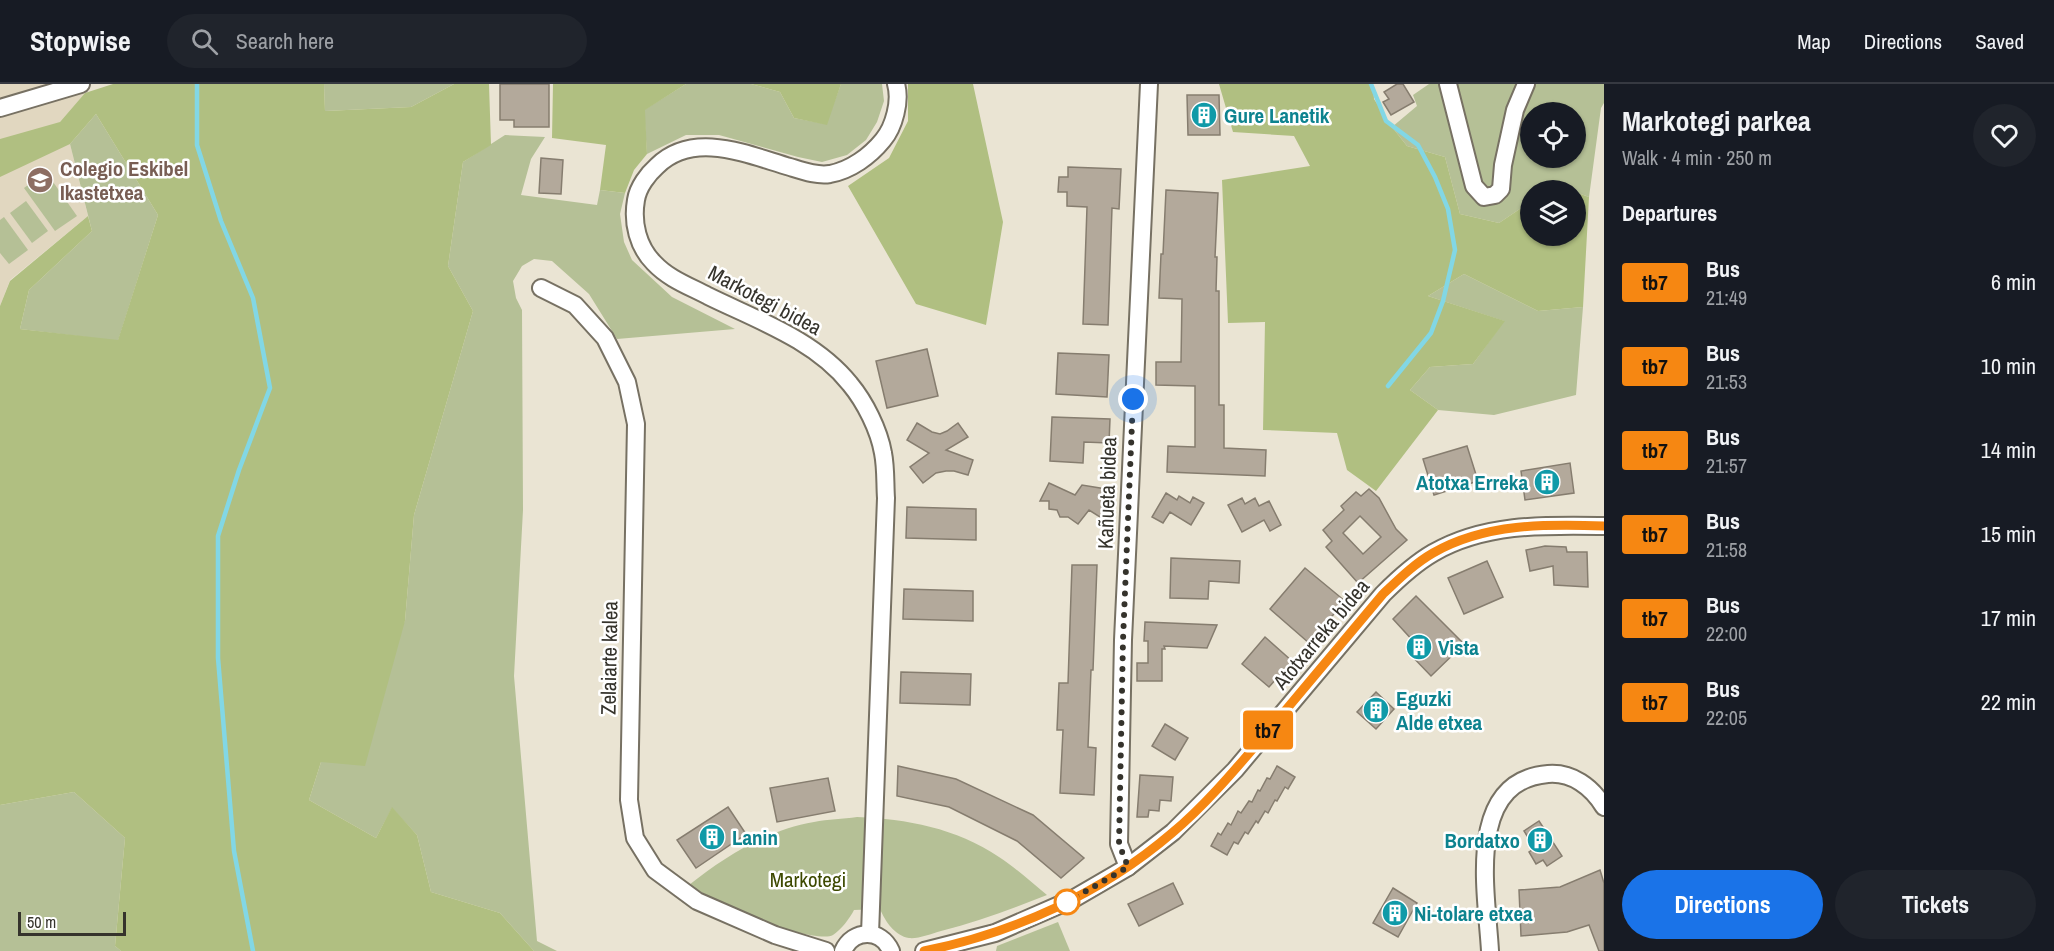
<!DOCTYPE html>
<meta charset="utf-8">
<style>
:root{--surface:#171b24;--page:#20242c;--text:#f1f3f6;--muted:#9ea1a6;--line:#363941;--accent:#1a73e8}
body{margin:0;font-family:"Archivo Narrow",sans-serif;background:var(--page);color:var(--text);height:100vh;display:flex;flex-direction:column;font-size:22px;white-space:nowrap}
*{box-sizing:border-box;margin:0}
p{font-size:20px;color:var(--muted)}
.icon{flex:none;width:33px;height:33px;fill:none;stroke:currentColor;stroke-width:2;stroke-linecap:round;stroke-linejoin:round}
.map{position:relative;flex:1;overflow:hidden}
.side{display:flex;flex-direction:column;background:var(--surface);width:450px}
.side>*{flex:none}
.badge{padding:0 12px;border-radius:4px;font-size:21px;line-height:39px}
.controls{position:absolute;left:1520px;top:18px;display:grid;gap:12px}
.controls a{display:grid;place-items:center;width:66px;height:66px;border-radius:50%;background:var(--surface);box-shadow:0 2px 4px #0004;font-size:30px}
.scale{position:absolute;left:18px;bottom:15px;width:108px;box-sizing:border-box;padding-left:6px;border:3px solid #35332c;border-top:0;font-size:16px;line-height:21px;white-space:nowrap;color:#35332c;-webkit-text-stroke:4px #fff;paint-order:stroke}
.you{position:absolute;width:30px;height:30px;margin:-15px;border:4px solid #fff;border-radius:50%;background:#1a73e8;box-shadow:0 0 0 9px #1a73e833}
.map>.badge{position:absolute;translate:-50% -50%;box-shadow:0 0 0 3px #fff}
h2{padding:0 18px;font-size:22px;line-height:54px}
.round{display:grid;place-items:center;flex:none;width:63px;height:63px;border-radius:32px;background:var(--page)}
.overview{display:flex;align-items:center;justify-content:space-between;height:102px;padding:0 18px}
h1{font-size:28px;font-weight:700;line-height:45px}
.cta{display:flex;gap:12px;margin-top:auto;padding:12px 18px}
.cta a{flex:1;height:69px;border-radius:36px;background:var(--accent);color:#fff;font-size:24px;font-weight:700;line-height:69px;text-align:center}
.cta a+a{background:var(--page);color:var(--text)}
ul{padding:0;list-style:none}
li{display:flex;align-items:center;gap:18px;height:84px;padding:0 18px}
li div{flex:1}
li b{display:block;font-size:22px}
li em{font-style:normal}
li .badge{min-width:66px;font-weight:700;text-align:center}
header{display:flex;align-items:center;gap:36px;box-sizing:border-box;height:84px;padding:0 30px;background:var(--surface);border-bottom:2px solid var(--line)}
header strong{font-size:28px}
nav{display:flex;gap:33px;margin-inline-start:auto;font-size:21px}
.search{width:420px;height:54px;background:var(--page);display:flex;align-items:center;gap:15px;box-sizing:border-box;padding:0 21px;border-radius:33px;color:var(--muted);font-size:22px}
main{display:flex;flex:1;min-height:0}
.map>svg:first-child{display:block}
.built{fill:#e1d7c0}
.green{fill:#b5c096;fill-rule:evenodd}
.forest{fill:#b0bf81}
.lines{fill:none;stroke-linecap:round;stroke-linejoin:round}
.stream{stroke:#82d7e5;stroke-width:4.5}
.building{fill:#b3a99b;stroke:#867d6f;stroke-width:1.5;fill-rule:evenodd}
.street-casing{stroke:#777163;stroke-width:20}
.street{stroke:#fff;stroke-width:16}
.line-casing{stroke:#fff;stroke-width:14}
.line{stroke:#f68712;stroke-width:9}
.walk{stroke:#35332c;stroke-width:6;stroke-dasharray:0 10.8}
.stop-dot{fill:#fff;stroke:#f68712;stroke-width:3}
.labels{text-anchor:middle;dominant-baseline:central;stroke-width:5;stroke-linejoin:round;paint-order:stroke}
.culture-label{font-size:21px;font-weight:bold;fill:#0d838f;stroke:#fff;text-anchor:start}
.education-label{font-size:21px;font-weight:bold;fill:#785e54;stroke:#fff;text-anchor:start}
.street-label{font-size:21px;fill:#35332c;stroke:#fff}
.park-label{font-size:21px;fill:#3d4900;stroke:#fff}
</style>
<header>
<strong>Stopwise</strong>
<div class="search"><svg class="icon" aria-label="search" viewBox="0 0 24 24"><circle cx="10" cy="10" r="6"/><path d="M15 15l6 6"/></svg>Search here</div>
<nav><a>Map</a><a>Directions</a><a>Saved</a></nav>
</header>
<main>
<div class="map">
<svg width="1604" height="867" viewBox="0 0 1604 867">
<rect width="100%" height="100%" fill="#eae4d3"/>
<path class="built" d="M0,0H89L85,9L60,38L70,60L88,132L10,196L0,222Z"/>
<g class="green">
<path d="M324,0H454L411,23L325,27Z"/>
<path d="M686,0H751L780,8L794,34L826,40L841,0H882L884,17L877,38L866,56L847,71L822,78L798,73L719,51H686L647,70L644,26Z"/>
<path d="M1429,0H1604V19L1601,24L1589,113L1556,101L1548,106H1530V118L1499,139L1460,130L1445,73L1407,62L1392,43L1417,22L1413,11ZM1530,28H1575V74H1530Z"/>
<path d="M96,30L158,131L118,257L20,245L29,206L92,147L70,60Z"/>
<path d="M505,51L545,53L531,75L521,111L597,121L600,106L625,109L620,130L624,158L632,176L672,213L735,245L617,255L589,210L552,177L534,175L522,182L513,197L516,214L522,226L523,426L514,592L537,857L557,867H534L500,829L431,808L417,751L392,724L376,754L309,716L321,678L405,537L414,431L473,227L448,182L463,78Z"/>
<path d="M46,88L77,132L55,147L24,104Z"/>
<path d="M26,117L48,147L32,159L10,129Z"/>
<path d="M4,133L28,166L9,180L0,169V136Z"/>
<path d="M1464,190L1538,227L1583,223L1576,311L1494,331L1438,326L1410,306L1430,283L1473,280L1504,237L1428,212Z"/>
<path d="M74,708L125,754L115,862L121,867H0V721Z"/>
<path d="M857,733C907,735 956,744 999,773C1016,784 1031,798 1047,811C1012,825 977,838 941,847C931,850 918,855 909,854C895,852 885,837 880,825L854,826C850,834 841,846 833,851C819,859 755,835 739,828C722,820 705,810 689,801C726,772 767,746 814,738C828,735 843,735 857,733Z"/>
<path d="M1058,838L1070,867H996L997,862Z"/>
</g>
<g class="forest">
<path d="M113,0H324L325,27L411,23L454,0H489L491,61L463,78L448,182L473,227L414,431L405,537L365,682L321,678L309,716L376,754L392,723L417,751L431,808L500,829L534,867H121L115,862L125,754L74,708L0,721V222L10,197L88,132L92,147L29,206L20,245L118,256L158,131L96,30L70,60L0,93V55L60,38L85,9Z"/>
<path d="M553,0H686L645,26L647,70L634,86L625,109L600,106L606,61L552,54Z"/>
<path d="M751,0H841L827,41L794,34L780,8Z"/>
<path d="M908,0H973L1003,138L986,241L916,220L848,102L889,74L908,37Z"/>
<path d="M1219,0H1373L1374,15L1392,43L1407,62L1445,73L1460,130L1499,139L1530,118V152H1575V108L1589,113L1583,223L1538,227L1464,190L1428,212L1505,237L1473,280L1430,283L1410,306L1438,326L1376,407L1347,386L1337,349L1263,346L1265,238L1228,239L1222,96L1310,82L1294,52L1233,48Z"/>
</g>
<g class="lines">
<g class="stream">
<path d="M197,0V61L221,137L253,214L270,304L239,386L218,452V574L234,767L253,867"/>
<path d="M1371,0L1386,37L1418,61L1435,93L1448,125L1455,166L1443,217L1431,249L1388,302"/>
</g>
</g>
<g class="building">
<path d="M500,0H549V43H514V36H500Z"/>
<path d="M1397,0H1403L1414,18L1391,31L1383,18L1389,15L1384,8Z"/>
<path d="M1187,11H1219L1220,51H1188Z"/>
<path d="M541,74L563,76L561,110L539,109Z"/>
<path d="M1068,83L1121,85L1119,125L1112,124L1108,241L1083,240L1087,123L1067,122V108H1058L1059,93H1068Z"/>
<path d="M1166,106L1218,109L1215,173H1217L1216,207H1219V321H1224V364L1266,366L1265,392L1167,388L1168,362L1195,363V302L1156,301V278H1181L1182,215L1159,214L1161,170H1163Z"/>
<path d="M927,265L938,312L887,324L876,277Z"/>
<path d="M1058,269L1109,271L1107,313L1056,310Z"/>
<path d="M1052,333L1110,335L1109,359L1084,358L1083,379L1050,377Z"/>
<path d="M917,339L932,348L940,350L947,347L958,339L968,353L946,366L973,376L968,391L954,387H946L936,389L923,399L910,383L929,369L907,356Z"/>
<path d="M1467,362L1478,397L1434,411L1423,375Z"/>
<path d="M1570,379L1574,409L1525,416L1521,387Z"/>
<path d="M1049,399L1075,411L1082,401L1112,406L1111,440L1089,426L1078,440L1068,433H1060L1057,426L1049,425V417H1040Z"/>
<path d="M1369,405L1379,414L1396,445L1407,456L1358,499L1326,463L1332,457L1323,446L1344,426L1341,422L1356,408L1361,412ZM1360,432L1381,453L1363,470L1343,449Z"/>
<path d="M1166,409L1177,416L1179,412L1190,419L1193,413L1204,419L1191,441L1170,428L1163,439L1152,433Z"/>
<path d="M1242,414L1245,420L1255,414L1259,422L1269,417L1281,441L1270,447L1264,436L1242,448L1228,421Z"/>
<path d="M907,423L976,425V456L906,454Z"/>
<path d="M1545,462L1566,463L1567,468H1587L1588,503L1554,501L1553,482L1530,487L1526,466Z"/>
<path d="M1171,474L1240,477L1239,499L1209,497L1208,515L1170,514Z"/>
<path d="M1487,477L1503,513L1464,530L1448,494Z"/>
<path d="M1072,481H1097L1093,586H1091L1088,663L1096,664L1094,711L1060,709L1063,646H1057L1059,599H1068Z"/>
<path d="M1305,484L1345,517L1309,559L1270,525Z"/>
<path d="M904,505L973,507V537L903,535Z"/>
<path d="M1416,512L1464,560L1431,592L1407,567L1415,559L1393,535Z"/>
<path d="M1145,538L1217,541L1207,564L1164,562L1165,565H1162V597H1137V579H1148V557H1144Z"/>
<path d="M1265,553L1292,577L1269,603L1242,580Z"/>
<path d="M901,588L971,590L970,621L900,619Z"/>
<path d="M1376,608L1394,625L1376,645L1357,628Z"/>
<path d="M1165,640L1188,654L1175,676L1152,662Z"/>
<path d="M898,682L956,695L1033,731L1084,774L1061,794L1017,757L949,723L897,712Z"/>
<path d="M1277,682L1295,693L1288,705L1285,703L1277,717L1275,716L1268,729L1265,727L1258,739L1256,737L1248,750L1245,748L1238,760L1234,758L1227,771L1211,762L1218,749L1221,751L1228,739L1231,741L1238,727L1241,729L1249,717L1252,718L1258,706L1260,707L1267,694L1270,695Z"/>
<path d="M1140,691L1173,693L1171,717L1160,716L1159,727L1149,726L1148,733H1137Z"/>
<path d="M828,694L835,727L777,738L770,704Z"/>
<path d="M728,723L746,750L696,784L677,756Z"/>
<path d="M1539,737L1562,772L1547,782L1543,776L1536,780L1529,768L1535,764L1524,747Z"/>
<path d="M1600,786L1604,799V867H1599L1589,841L1567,848L1521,852L1519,806L1560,803Z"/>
<path d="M1173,799L1183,820L1139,842L1128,820Z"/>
<path d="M1393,804L1417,819L1398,853L1373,839Z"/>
</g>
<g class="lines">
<defs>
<g id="street">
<path d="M1448,0L1474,102L1484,113L1495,111L1501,105L1503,81L1515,26L1526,0"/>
<path d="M0,24L81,0"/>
<path d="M541,204L575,221L605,254L627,298L636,340L629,716L635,754L655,786L697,817L775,851L826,867"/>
<path d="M1128,783L1119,760L1123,556L1149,0"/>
<path d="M870,850L886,414C885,400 886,384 883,369C879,346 865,318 850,300C815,256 757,236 708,212C689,202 669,195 654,179C638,163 632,139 636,116C638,103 648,90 657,82C694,46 748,71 790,83C803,87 817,92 830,90C851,86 870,72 883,56C894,43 901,17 896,0"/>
<path d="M843,867C853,845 881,844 891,867"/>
<path d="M924,867L995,849L1073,815L1128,783L1173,748L1235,686L1383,510C1398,495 1414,480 1433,469C1485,439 1545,441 1604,442"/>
<path d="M1490,867C1487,810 1464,697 1548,690C1572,688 1592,703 1604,723"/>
</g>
</defs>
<use href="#street" class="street-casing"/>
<use href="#street" class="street"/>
</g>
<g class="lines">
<defs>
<path id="line" d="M924,867C1014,849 1102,809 1172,749C1207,720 1239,681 1269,646C1307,601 1345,555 1383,510C1399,495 1414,480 1433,469C1485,439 1546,440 1604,442"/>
</defs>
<use href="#line" class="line-casing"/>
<use href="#line" class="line"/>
<path class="walk" d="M1067,818L1128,783L1119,760L1123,556L1133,315"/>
</g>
<defs>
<symbol id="building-disc" viewBox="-11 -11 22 22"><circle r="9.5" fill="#0f9aa8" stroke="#fff"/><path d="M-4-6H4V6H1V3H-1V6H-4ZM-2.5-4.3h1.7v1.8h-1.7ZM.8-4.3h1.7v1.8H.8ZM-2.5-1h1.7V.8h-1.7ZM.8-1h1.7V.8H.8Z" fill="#fff"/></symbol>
<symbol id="school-disc" viewBox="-11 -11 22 22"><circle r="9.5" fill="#8d6e63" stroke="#fff"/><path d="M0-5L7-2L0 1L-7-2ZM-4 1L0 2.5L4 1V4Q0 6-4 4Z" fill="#fff"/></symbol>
</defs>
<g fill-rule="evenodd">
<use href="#building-disc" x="1189" y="16" width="30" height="30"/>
<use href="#school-disc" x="25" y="81" width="30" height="30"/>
<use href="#building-disc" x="1532" y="383" width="30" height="30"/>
<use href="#building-disc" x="1404" y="548" width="30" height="30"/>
<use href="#building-disc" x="1361" y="611" width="30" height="30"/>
<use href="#building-disc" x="697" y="738" width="30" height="30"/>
<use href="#building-disc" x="1525" y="741" width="30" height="30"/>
<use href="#building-disc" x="1380" y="814" width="30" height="30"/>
</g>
<circle class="stop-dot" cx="1067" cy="818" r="12"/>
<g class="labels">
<g class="culture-label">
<text x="1224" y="31">Gure Lanetik</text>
<text x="1528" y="398" text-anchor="end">Atotxa Erreka</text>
<text x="1438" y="563">Vista</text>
<text x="1396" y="614">Eguzki<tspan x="1396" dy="24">Alde etxea</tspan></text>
<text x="732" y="753">Lanin</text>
<text x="1520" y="756" text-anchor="end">Bordatxo</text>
<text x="1414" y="829">Ni-tolare etxea</text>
</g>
<g class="education-label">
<text x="60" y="84">Colegio Eskibel<tspan x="60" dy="24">Ikastetxea</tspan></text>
</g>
<g class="street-label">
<text transform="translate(765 216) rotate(28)">Markotegi bidea</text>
<text transform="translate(1107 409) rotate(-88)">Kañueta bidea</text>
<text transform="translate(1321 550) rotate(-50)">Atotxarreka bidea</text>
<text transform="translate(609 574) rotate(-89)">Zelaiarte kalea</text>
</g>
<g class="park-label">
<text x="808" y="795">Markotegi</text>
</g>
</g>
</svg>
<div class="controls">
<a><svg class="icon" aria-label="locate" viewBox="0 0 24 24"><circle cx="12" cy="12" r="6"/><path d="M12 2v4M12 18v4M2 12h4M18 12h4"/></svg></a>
<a><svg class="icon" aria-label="layers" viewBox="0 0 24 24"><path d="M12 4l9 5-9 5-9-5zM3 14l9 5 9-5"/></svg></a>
</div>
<div class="scale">50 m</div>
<div class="you" style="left:1133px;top:315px"></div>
<b class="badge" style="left:1268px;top:646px;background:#f68712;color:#111">tb7</b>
</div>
<section class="side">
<div class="overview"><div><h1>Markotegi parkea</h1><p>Walk · 4 min · 250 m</p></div><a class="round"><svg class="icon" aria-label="heart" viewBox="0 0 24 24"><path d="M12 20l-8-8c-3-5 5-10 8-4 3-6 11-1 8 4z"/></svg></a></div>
<h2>Departures</h2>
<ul>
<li><span class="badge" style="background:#f68712;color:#111">tb7</span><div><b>Bus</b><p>21:49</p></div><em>6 min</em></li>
<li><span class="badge" style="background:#f68712;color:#111">tb7</span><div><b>Bus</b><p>21:53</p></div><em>10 min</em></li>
<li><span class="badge" style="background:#f68712;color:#111">tb7</span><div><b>Bus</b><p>21:57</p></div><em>14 min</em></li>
<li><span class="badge" style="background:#f68712;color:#111">tb7</span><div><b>Bus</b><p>21:58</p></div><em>15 min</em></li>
<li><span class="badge" style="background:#f68712;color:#111">tb7</span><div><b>Bus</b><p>22:00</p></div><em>17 min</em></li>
<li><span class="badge" style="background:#f68712;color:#111">tb7</span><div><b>Bus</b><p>22:05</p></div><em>22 min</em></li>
</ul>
<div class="cta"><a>Directions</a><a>Tickets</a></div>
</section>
</main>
